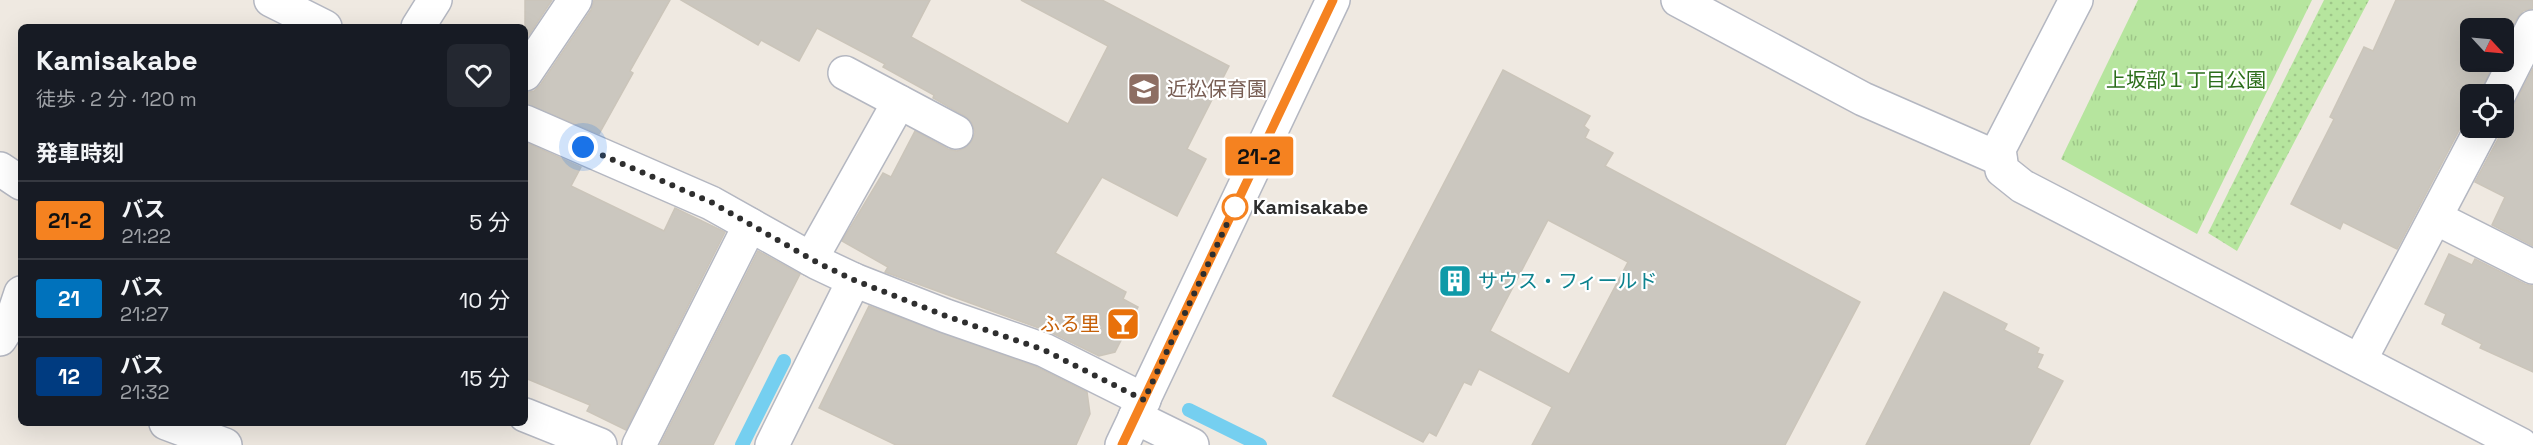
<!DOCTYPE html>
<html lang="ja">
<meta charset="utf-8">
<style>
:root{--surface:#171b24;--page:#242831;--text:#f1f3f6;--muted:#9ea1a6;--line:#363941}
body{margin:0;font-family:"Space Grotesk","Noto Sans JP",sans-serif;background:var(--page);color:var(--text);height:100vh;display:flex;flex-direction:column;font-size:22px;white-space:nowrap}
*{box-sizing:border-box;margin:0}
p{font-size:20px;color:var(--muted)}
.icon{flex:none;width:33px;height:33px;fill:none;stroke:currentColor;stroke-width:2;stroke-linecap:round;stroke-linejoin:round}
.map{position:relative;flex:1;overflow:hidden}
.drawer{position:absolute;left:18px;top:24px;width:510px;height:402px;display:flex;flex-direction:column;background:var(--surface);border-radius:9px;box-shadow:0 6px 24px #0002}
.drawer>*{flex:none}
.badge{padding:0 12px;border-radius:4px;font-size:21px;line-height:39px}
.needle{width:39px;rotate:116deg}
.fabs{position:absolute;left:2460px;top:18px;display:grid;gap:12px}
.fabs a{display:grid;place-items:center;width:54px;height:54px;border-radius:9px;background:var(--surface);box-shadow:0 6px 24px #0002;font-size:30px}
.you{position:absolute;width:30px;height:30px;margin:-15px;border:4px solid #fff;border-radius:50%;background:#1a73e8;box-shadow:0 0 0 9px #1a73e833}
.map>.badge{position:absolute;translate:-50% -50%;box-shadow:0 0 0 3px #fff}
h2{padding:0 18px;font-size:22px;line-height:54px}
.round{display:grid;place-items:center;flex:none;width:63px;height:63px;border-radius:9px;background:var(--page)}
.overview{display:flex;align-items:center;justify-content:space-between;height:102px;padding:0 18px}
h1{font-size:28px;font-weight:700;line-height:45px}
ul{padding:0;list-style:none}
li{display:flex;align-items:center;gap:18px;height:78px;padding:0 18px;border-top:2px solid var(--line)}
li div{flex:1}
li b{display:block;font-size:22px}
li em{font-style:normal}
li .badge{min-width:66px;font-weight:700;text-align:center}
.map>svg:first-child{display:block}
.grass{fill:url(#grass-dots)}
.park{fill:url(#park-tufts)}
.lines{fill:none;stroke-linecap:round;stroke-linejoin:round}
.stream{stroke:#75cff0;stroke-width:14}
.building{fill:#cbc7bf;stroke:#cbc5ba;stroke-width:1.5;fill-rule:evenodd}
.street-casing{stroke:#b4b7c1;stroke-width:36}
.secondary-casing{stroke:#b4b7c1;stroke-width:36}
.street{stroke:#fff;stroke-width:33}
.secondary{stroke:#fff;stroke-width:33}
.line-casing{stroke:#fff;stroke-width:14}
.line{stroke:#f58220;stroke-width:9}
.walk{stroke:#2e2e2e;stroke-width:6;stroke-dasharray:0 10.8}
.stop-dot{fill:#fff;stroke:#f58220;stroke-width:3}
.labels{text-anchor:middle;dominant-baseline:central;stroke-width:4.5;stroke-linejoin:round;paint-order:stroke}
.park-label{font-size:20px;fill:#2c6e1b;stroke:#fff}
.education-label{font-size:20px;fill:#785e54;stroke:#fff;text-anchor:start}
.stop-label{font-size:20px;font-weight:bold;fill:#2e2e2e;stroke:#fff;text-anchor:start}
.culture-label{font-size:20px;fill:#0d838f;stroke:#fff;text-anchor:start}
.food-label{font-size:20px;fill:#c56008;stroke:#fff;text-anchor:end}
</style>
<div class="map">
<svg width="2533" height="445" viewBox="0 0 2533 445">
<defs>
<pattern id="grass-dots" width="8" height="8" patternUnits="userSpaceOnUse" patternTransform="scale(1.5)"><rect width="8" height="8" fill="#b6e59e"/><path d="M2 2h.1M6 6h.1" fill="none" stroke="#9dc588" stroke-width="1.8" stroke-linecap="round"/></pattern>
<pattern id="park-tufts" width="24" height="20" patternUnits="userSpaceOnUse" patternTransform="scale(1.5)"><rect width="24" height="20" fill="#b6e59e"/><path d="M3 7l-1-3M5 7V3M7 7l1-3M15 17l-1-3M17 17v-4M19 17l1-3" fill="none" stroke="#9dc588"/></pattern>
</defs>
<rect width="100%" height="100%" fill="#efe9e1"/>
<path class="grass" d="M2324,0H2369L2237,251L2208,233Z"/>
<path class="park" d="M2138,0H2312L2197,234L2061,159Z"/>
<g class="lines">
<g class="stream">
<path d="M1189,410L1260,445"/>
<path d="M742,445L784,361"/>
</g>
</g>
<g class="building">
<path d="M525,0H552L525,41Z"/>
<path d="M594,0H670L630,71L633,73L599,134L525,104V93L534,91L541,84L591,10Z"/>
<path d="M681,0H930L911,37L1068,124L1108,46L1021,0H1102L1229,66L1187,149L1206,159L1177,216L1102,177L1055,253L1126,292L1123,299L1138,307L1115,352L1099,356L1050,332L885,272L888,267L842,241L883,173L891,177L915,131L948,149L957,151L965,148L972,141L975,132L972,123L965,116L933,98L934,95L883,67L885,64L817,28L799,61L761,40L758,45Z"/>
<path d="M2396,0H2533V8L2523,11L2517,18L2504,44V28H2470V62H2494L2480,94H2470V114L2465,119L2397,249L2343,222L2340,229L2291,204L2334,119L2330,117L2364,47L2373,51Z"/>
<path d="M2533,68V246L2492,225L2505,197L2475,182L2499,137L2501,128H2504V112L2515,103Z"/>
<path d="M1503,70L1590,116L1584,126L1589,130L1585,138L1613,153L1605,166L1860,302L1785,445H1532L1552,407L1479,369L1471,385L1464,382L1436,436L1429,432L1423,442L1333,396ZM1548,220L1628,262L1569,374L1490,331Z"/>
<path d="M525,142L581,167L571,186L664,231L675,208L725,232L626,430L587,411L590,405L525,378Z"/>
<path d="M758,251L800,274L713,445H660Z"/>
<path d="M2449,254L2472,265L2475,259L2525,284L2533,286V372L2480,348L2482,344L2442,324L2446,314L2425,304Z"/>
<path d="M1944,292L2007,324L2004,330L2039,348L2037,353L2043,355L2037,368L2063,381L2029,445H1866Z"/>
<path d="M869,306L1037,367L1087,392L1090,414L1076,445H896L819,408Z"/>
</g>
<g class="lines">
<defs>
<g id="street">
<path d="M271,0L325,27"/>
<path d="M1678,0L1863,99L2000,159"/>
<path d="M418,27L435,0"/>
<path d="M845,73L956,132"/>
<path d="M525,74L575,0"/>
<path d="M2499,94L2533,27"/>
<path d="M525,122L711,203L818,263L854,280L946,316L1044,350L1144,400"/>
<path d="M0,169L21,183"/>
<path d="M2436,218L2533,267"/>
<path d="M811,259L899,102"/>
<path d="M0,339L12,320L21,293"/>
<path d="M2360,360L2482,128"/>
<path d="M525,415L600,445"/>
<path d="M1135,417L1192,445"/>
<path d="M166,423L225,445"/>
<path d="M639,445L750,225"/>
<path d="M772,445L854,280"/>
</g>
<g id="secondary">
<path d="M2076,0L1999,149L2002,170L2022,186L2521,445"/>
<path d="M1122,445L1333,0"/>
</g>
</defs>
<use href="#street" class="street-casing"/>
<use href="#secondary" class="secondary-casing"/>
<use href="#street" class="street"/>
<use href="#secondary" class="secondary"/>
</g>
<g class="lines">
<defs>
<path id="line" d="M1122,445L1333,0"/>
</defs>
<use href="#line" class="line-casing"/>
<use href="#line" class="line"/>
<path class="walk" d="M583,147L711,202L818,263L854,280L946,316L1044,350L1144,400L1235,207"/>
</g>
<defs>
<symbol id="school-square" viewBox="-11 -11 22 22"><rect x="-9" y="-9" width="18" height="18" rx="4" fill="#8d6e63" stroke="#fff"/><path d="M0-5L7-2L0 1L-7-2ZM-4 1L0 2.5L4 1V4Q0 6-4 4Z" fill="#fff"/></symbol>
<symbol id="building-square" viewBox="-11 -11 22 22"><rect x="-9" y="-9" width="18" height="18" rx="4" fill="#0f9aa8" stroke="#fff"/><path d="M-4-6H4V6H1V3H-1V6H-4ZM-2.5-4.3h1.7v1.8h-1.7ZM.8-4.3h1.7v1.8H.8ZM-2.5-1h1.7V.8h-1.7ZM.8-1h1.7V.8H.8Z" fill="#fff"/></symbol>
<symbol id="bar-square" viewBox="-11 -11 22 22"><rect x="-9" y="-9" width="18" height="18" rx="4" fill="#e8710a" stroke="#fff"/><path d="M-6-5H6L.8 .8V4.5H3.5V6h-7V4.5H-.8V.8Z" fill="#fff"/></symbol>
</defs>
<g fill-rule="evenodd">
<use href="#school-square" x="1125" y="70" width="38" height="38"/>
<use href="#building-square" x="1436" y="262" width="38" height="38"/>
<use href="#bar-square" x="1104" y="305" width="38" height="38"/>
</g>
<circle class="stop-dot" cx="1235" cy="207" r="12"/>
<g class="labels">
<g class="park-label">
<text x="2186" y="80">上坂部１丁目公園</text>
</g>
<g class="education-label">
<text x="1167" y="89">近松保育園</text>
</g>
<g class="stop-label">
<text x="1253" y="207">Kamisakabe</text>
</g>
<g class="culture-label">
<text x="1478" y="281">サウス・フィールド</text>
</g>
<g class="food-label">
<text x="1100" y="324">ふる里</text>
</g>
</g>
</svg>
<div class="fabs">
<a><svg class="needle" viewBox="-14 -14 28 28"><path d="M0-13l5 13h-10z" fill="#e53935"/><path d="M0 13l5-13h-10z" fill="#9ea1a6"/></svg></a>
<a><svg class="icon" aria-label="locate" viewBox="0 0 24 24"><circle cx="12" cy="12" r="6"/><path d="M12 2v4M12 18v4M2 12h4M18 12h4"/></svg></a>
</div>
<div class="you" style="left:583px;top:147px"></div>
<b class="badge" style="left:1259px;top:156px;background:#f58220;color:#111">21-2</b>
<section class="drawer">
<div class="overview"><div><h1>Kamisakabe</h1><p>徒歩 · 2 分 · 120 m</p></div><a class="round"><svg class="icon" aria-label="heart" viewBox="0 0 24 24"><path d="M12 20l-8-8c-3-5 5-10 8-4 3-6 11-1 8 4z"/></svg></a></div>
<h2>発車時刻</h2>
<ul>
<li><span class="badge" style="background:#f58220;color:#111">21-2</span><div><b>バス</b><p>21:22</p></div><em>5 分</em></li>
<li><span class="badge" style="background:#0072bc;color:#fff">21</span><div><b>バス</b><p>21:27</p></div><em>10 分</em></li>
<li><span class="badge" style="background:#003b80;color:#fff">12</span><div><b>バス</b><p>21:32</p></div><em>15 分</em></li>
</ul>
</section>
</div>
